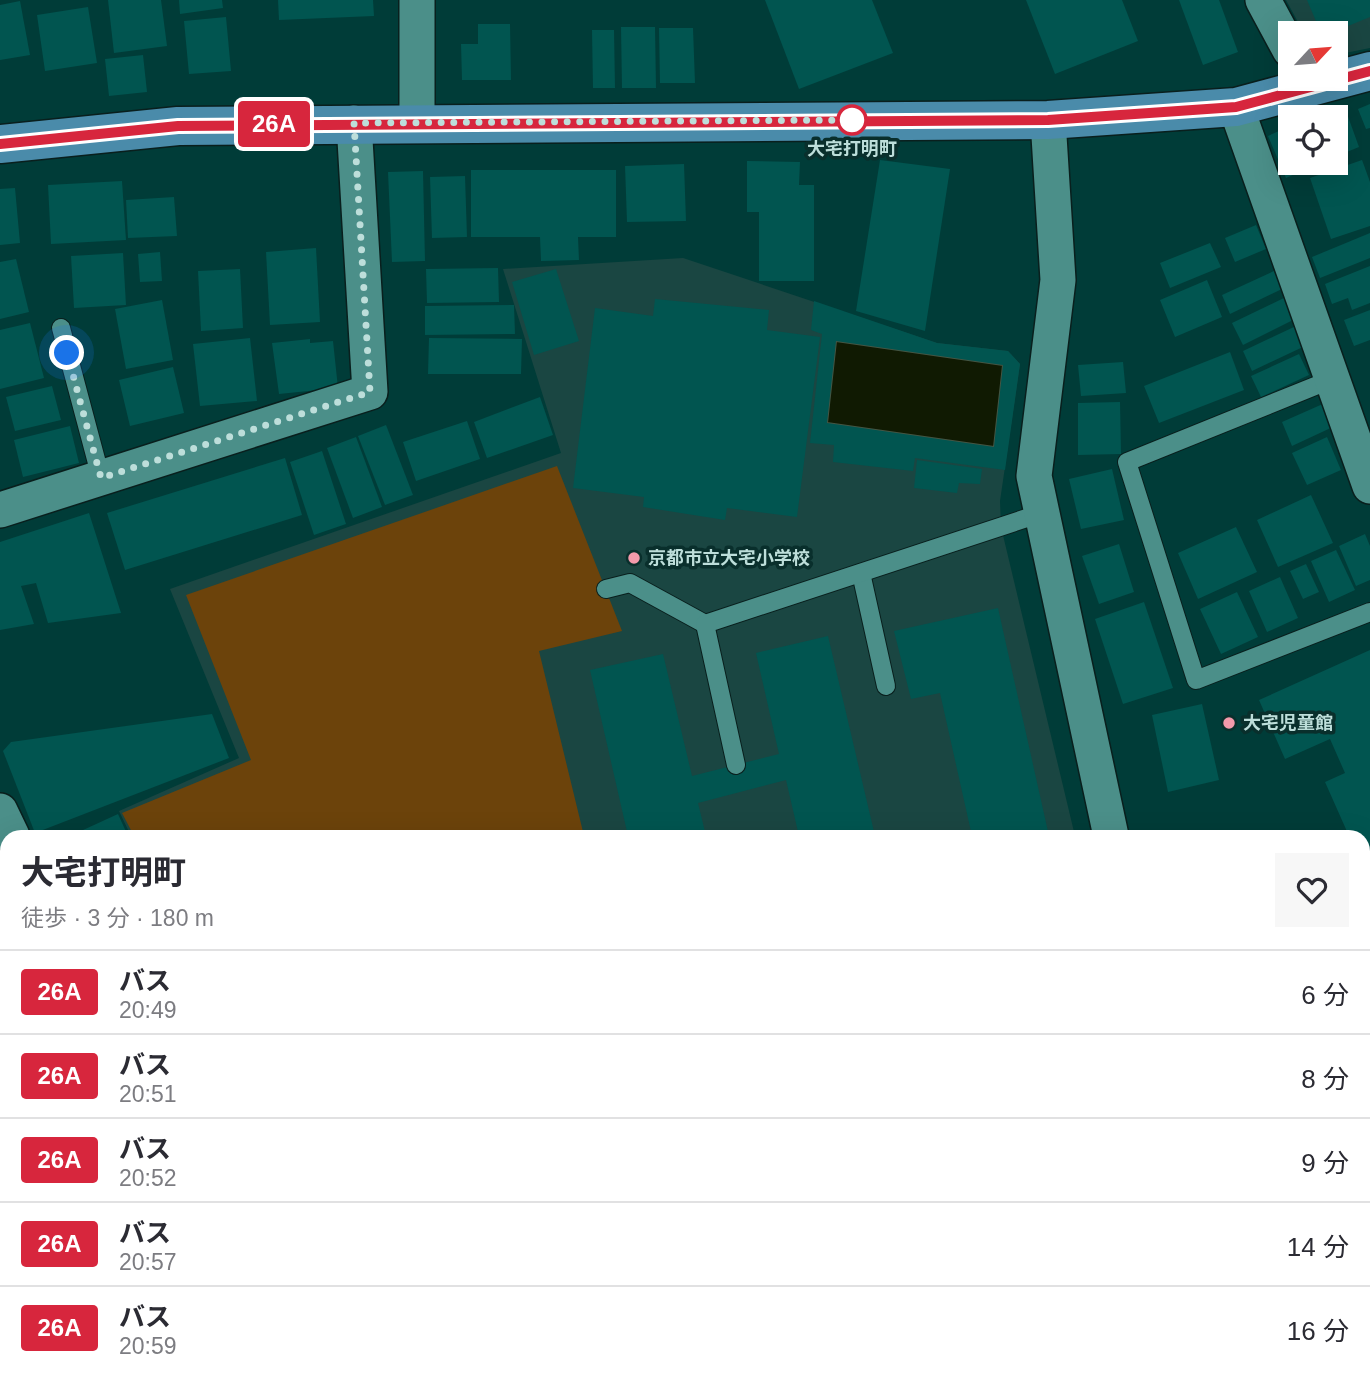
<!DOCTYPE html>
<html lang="ja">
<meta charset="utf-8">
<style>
:root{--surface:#fff;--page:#f7f7f7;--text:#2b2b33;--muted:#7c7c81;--line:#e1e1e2}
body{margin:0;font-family:Arial,"Noto Sans JP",sans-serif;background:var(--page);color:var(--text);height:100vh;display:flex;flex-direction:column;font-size:26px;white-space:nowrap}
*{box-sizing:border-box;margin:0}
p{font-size:23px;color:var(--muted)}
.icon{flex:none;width:38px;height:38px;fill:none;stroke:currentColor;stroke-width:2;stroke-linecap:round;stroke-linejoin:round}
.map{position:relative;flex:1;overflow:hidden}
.details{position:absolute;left:0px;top:830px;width:1370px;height:555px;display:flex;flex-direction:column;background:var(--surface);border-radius:21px 21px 0 0;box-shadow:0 7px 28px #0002}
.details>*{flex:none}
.badge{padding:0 14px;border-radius:5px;font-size:24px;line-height:46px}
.needle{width:46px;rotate:64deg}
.fabs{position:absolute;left:1278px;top:21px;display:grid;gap:14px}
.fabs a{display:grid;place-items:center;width:70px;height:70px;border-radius:0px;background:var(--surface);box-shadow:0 7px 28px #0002;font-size:35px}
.you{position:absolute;width:35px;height:35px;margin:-18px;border:5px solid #fff;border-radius:50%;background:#1a73e8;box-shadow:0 0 0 10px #1a73e833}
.map>.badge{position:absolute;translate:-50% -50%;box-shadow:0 0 0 4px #fff}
.round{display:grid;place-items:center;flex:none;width:74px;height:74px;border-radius:0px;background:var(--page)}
.head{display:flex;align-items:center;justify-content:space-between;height:119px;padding:0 21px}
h1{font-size:33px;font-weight:700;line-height:52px}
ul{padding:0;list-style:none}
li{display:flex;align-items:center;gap:21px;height:84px;padding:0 21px;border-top:2px solid var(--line)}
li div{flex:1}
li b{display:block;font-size:26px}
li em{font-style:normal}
li .badge{min-width:77px;font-weight:700;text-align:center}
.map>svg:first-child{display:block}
.built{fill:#1a4642}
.green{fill:#6c430b}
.water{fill:#101a02;stroke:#445543;stroke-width:2}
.building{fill:#015550;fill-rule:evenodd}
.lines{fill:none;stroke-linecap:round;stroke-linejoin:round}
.service-casing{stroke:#091f1d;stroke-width:20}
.minor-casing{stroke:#091f1d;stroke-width:38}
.primary-casing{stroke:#091f1d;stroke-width:41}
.service{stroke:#4b8f89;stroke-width:18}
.minor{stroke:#4b8f89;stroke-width:35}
.primary{stroke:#4a8baa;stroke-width:38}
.line-casing{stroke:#fff;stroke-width:16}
.line{stroke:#d7263d;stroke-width:10}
.walk{stroke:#bddeda;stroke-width:7;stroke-dasharray:0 12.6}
.stop-dot{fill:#fff;stroke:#d7263d;stroke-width:3.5}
.poi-dot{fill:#f39aab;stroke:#092f2c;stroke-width:2.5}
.labels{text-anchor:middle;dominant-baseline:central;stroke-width:7;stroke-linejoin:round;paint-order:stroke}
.stop-label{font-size:18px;font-weight:bold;fill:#bddeda;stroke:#092f2c}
.poi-label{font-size:18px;font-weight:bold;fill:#bddeda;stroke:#092f2c;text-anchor:start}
</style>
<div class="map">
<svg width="1370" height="1384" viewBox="0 0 1370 1384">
<rect width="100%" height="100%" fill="#003c38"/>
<g class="built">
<path d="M1286,0H1370V48L1335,55V33H1304Z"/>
<path d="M683,258L937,343L1008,351L1020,364L1000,501L1001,527L1075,836H131L119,811L239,758L170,589L561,453L503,269Z"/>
</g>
<g class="green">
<path d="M557,466L622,631L539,651L584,836H134L122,813L251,760L186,595Z"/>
<path d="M526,1377H645L649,1384H530Z"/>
<path d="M680,1377H989L992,1384H683Z"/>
</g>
<path class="water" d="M836,341L1003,365L994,447L827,423Z"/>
<g class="building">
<path d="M108,0H161L167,46L114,53Z"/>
<path d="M179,0H222L223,8L180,14Z"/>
<path d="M278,0H373L374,16L279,20Z"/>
<path d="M765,0H872L893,53L799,89Z"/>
<path d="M1026,0H1122L1138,41L1055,74Z"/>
<path d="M1179,0H1219L1238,52L1203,65Z"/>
<path d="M1307,0H1370V17L1331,33H1321Z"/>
<path d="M20,1L30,55L0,60V5Z"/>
<path d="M88,7L97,63L45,71L37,15Z"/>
<path d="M226,17L231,71L189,74L184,21Z"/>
<path d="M478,24H510L511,80H462L461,44H478Z"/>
<path d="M621,27H655L656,88H622Z"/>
<path d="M659,28H693L695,83H660Z"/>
<path d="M592,30H614L615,88H593Z"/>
<path d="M143,55L147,92L109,96L105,59Z"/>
<path d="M1370,104V128L1366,129L1358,109Z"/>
<path d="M1346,111L1359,147L1337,156L1335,117H1330Z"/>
<path d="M1290,126V163H1320L1286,178L1268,136Z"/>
<path d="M880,160L950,169L925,331L856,311Z"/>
<path d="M1362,160L1370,182V226L1331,239L1310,178Z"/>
<path d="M747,161L800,162L799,185H814V281H759V212H747Z"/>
<path d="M684,164L686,221L627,222L625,166Z"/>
<path d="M471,170H616V237H578L579,260L541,261L540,237H471Z"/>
<path d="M423,171L425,261L392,262L388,172Z"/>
<path d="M465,176L467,237L432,238L430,177Z"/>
<path d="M122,181L126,240L51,244L48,185Z"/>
<path d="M15,188L20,243L0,245V189Z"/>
<path d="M174,197L177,236L128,238L126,200Z"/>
<path d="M1256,225L1266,249L1235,262L1225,238Z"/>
<path d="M1370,233V258L1320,278L1312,257Z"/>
<path d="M1210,243L1221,267L1170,288L1160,263Z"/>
<path d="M316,248L320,322L270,325L266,252Z"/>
<path d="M160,252L162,281L140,282L138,254Z"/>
<path d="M123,253L126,305L74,308L71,256Z"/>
<path d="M16,259L29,312L0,319V262Z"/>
<path d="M1370,266V303L1352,310L1348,298L1332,304L1325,284Z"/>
<path d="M498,268L499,302L427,303L426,269Z"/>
<path d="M240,269L243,328L201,331L198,271Z"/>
<path d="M556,269L579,341L534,355L512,282Z"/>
<path d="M1274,271L1282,289L1230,314L1222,295Z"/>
<path d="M1207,280L1222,317L1175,337L1160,300Z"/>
<path d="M1286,297L1297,318L1243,345L1232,323Z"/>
<path d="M655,299L769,310L767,330L820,337L797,517L727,508L725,520L643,507L644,497L573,488L595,308L653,316Z"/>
<path d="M162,300L173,360L126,369L115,309Z"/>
<path d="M814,301L937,343L1008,351L1020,364L1005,470L915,458L913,471L833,462L834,445L810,443L822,334L811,330ZM836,341L1003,365L994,447L827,423Z"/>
<path d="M514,305L515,334L425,335V306Z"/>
<path d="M1370,310V340L1354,346L1344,320Z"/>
<path d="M30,323L44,378L0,389V330Z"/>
<path d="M1296,326L1305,346L1252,371L1243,351Z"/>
<path d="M250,338L257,401L200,406L193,344Z"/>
<path d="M429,338L522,339L521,374H428Z"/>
<path d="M310,339V343L333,341L338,388L279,394L272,343Z"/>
<path d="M1230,352L1244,390L1159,423L1144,386Z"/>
<path d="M1299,354L1309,375L1261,397L1251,376Z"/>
<path d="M1123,362L1126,393L1081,396L1078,365Z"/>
<path d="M173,367L184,413L130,426L119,380Z"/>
<path d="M52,386L61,420L15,431L6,397Z"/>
<path d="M540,397L553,435L487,458L474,422Z"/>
<path d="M1120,402L1121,454L1078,455V403Z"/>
<path d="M1325,403L1335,426L1292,446L1282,422Z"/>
<path d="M467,421L480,459L416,481L403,442Z"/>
<path d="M386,425L413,495L385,505L358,436Z"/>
<path d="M70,426L79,463L23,477L14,440Z"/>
<path d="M356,437L382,507L353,518L327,448Z"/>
<path d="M1327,437L1341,470L1307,485L1292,453Z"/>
<path d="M322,451L346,524L314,535L290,462Z"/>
<path d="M285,458L302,515L125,570L107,513Z"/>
<path d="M917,460L982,469L980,484L959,483L957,493L914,488Z"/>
<path d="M1112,469L1124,520L1081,529L1069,479Z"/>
<path d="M1311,495L1333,543L1278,567L1257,520Z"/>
<path d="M89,513L121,613L48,623L36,583L21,586L34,624L0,630V542Z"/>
<path d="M1236,527L1257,572L1198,599L1178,553Z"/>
<path d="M1365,534L1370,546V580L1356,586L1339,546Z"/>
<path d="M1119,544L1134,592L1099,604L1082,556Z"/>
<path d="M1336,550L1355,590L1329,602L1311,561Z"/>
<path d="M1306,564L1319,592L1303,599L1290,571Z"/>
<path d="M1280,577L1298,618L1267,632L1249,591Z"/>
<path d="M1237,592L1258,637L1221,654L1200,609Z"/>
<path d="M1144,602L1173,688L1123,704L1095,619Z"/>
<path d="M998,608L1049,836H972L940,693L911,699L894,631Z"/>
<path d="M828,636L875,836H799L786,780L698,803L706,836H628L590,670L663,654L692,776L779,754L756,653Z"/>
<path d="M1370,650V883L1363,868V836H1349L1325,782L1345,773L1330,739L1285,759L1259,700Z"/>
<path d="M1202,704L1219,780L1168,792L1152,715Z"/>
<path d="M212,714L229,758L35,833L3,751L11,742Z"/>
<path d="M118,814L128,836H70Z"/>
<path d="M7,928V956L0,959V931Z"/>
<path d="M7,962V993L1,996L0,965Z"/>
<path d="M1370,1110V1150L1363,1133V1113Z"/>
<path d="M1370,1215V1253L1363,1237V1217Z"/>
<path d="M7,1220V1267L0,1251V1223Z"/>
<path d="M1363,1241L1370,1258V1266L1363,1269Z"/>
<path d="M1370,1340V1364L1363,1366V1342Z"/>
<path d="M1370,1367V1384H1338L1337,1380L1344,1377H1363V1370Z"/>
<path d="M32,1377H63L66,1384H35Z"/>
<path d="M112,1377H122L125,1384H97Z"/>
<path d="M133,1377H214L199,1384H136Z"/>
<path d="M461,1377H512L516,1384H450Z"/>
<path d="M993,1377H1032L1018,1384H996Z"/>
<path d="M1041,1377H1065L1069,1384H1028Z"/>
<path d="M1185,1377H1212L1215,1384H1172Z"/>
<path d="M1215,1377H1270L1274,1384H1218Z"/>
</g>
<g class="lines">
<defs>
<g id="service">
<path d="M61,328L101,478"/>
<path d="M1330,380L1127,462L1196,680L1370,612"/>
<path d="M861,573L886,686"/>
<path d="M606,589L630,583L705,624"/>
<path d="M736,765L705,624L1042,513"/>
<path d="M1363,1182L1370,1180"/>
<path d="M1363,1286L1370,1284"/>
</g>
<g id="minor">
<path d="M417,0V122"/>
<path d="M1263,0L1290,50"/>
<path d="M1236,107L1370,486"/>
<path d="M1048,120L1058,280L1034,476L1111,836"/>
<path d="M0,510L370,392L354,123"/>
<path d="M0,811L12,836"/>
<path d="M1363,940L1370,936"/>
<path d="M273,1377L277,1384"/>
<path d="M661,1377L665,1384"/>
<path d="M1307,1377L1310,1384"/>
<path d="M345,1384L363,1377"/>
<path d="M1131,1384L1144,1377"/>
</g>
<path id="primary" d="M0,144L178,126L1048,120L1236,107L1370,71"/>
</defs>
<use href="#service" class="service-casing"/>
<use href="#minor" class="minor-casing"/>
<use href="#primary" class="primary-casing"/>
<use href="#service" class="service"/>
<use href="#minor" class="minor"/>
<use href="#primary" class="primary"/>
</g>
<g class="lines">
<defs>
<path id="line" d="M0,144L178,126L1048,120L1236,107L1370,71"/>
</defs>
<use href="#line" class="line-casing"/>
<use href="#line" class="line"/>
<path class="walk" d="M67,353L101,478L370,392L354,123L856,120H852"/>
</g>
<circle class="stop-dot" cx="852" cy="120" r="14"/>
<g class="poi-dot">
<circle cx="634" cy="558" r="7"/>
<circle cx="1229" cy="723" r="7"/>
</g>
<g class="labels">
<g class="stop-label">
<text x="852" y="149">大宅打明町</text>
</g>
<g class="poi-label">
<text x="648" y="558">京都市立大宅小学校</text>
<text x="1243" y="723">大宅児童館</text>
</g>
</g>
</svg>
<div class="fabs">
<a><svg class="needle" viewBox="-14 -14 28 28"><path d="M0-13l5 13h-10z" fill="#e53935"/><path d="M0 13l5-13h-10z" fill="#7c7c81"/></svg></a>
<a><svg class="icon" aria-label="locate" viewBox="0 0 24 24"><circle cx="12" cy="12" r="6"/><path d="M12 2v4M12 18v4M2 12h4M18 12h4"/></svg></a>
</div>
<div class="you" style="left:67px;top:353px"></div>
<b class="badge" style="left:274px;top:124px;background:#d7263d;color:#fff">26A</b>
<section class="details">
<div class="head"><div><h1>大宅打明町</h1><p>徒歩 · 3 分 · 180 m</p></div><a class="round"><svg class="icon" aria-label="heart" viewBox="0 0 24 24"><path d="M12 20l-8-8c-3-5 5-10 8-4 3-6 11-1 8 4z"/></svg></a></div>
<ul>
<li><span class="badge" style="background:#d7263d;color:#fff">26A</span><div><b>バス</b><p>20:49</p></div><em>6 分</em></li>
<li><span class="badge" style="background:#d7263d;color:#fff">26A</span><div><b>バス</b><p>20:51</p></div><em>8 分</em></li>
<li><span class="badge" style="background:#d7263d;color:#fff">26A</span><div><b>バス</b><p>20:52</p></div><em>9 分</em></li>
<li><span class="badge" style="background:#d7263d;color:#fff">26A</span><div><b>バス</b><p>20:57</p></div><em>14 分</em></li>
<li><span class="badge" style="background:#d7263d;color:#fff">26A</span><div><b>バス</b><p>20:59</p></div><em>16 分</em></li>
</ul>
</section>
</div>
